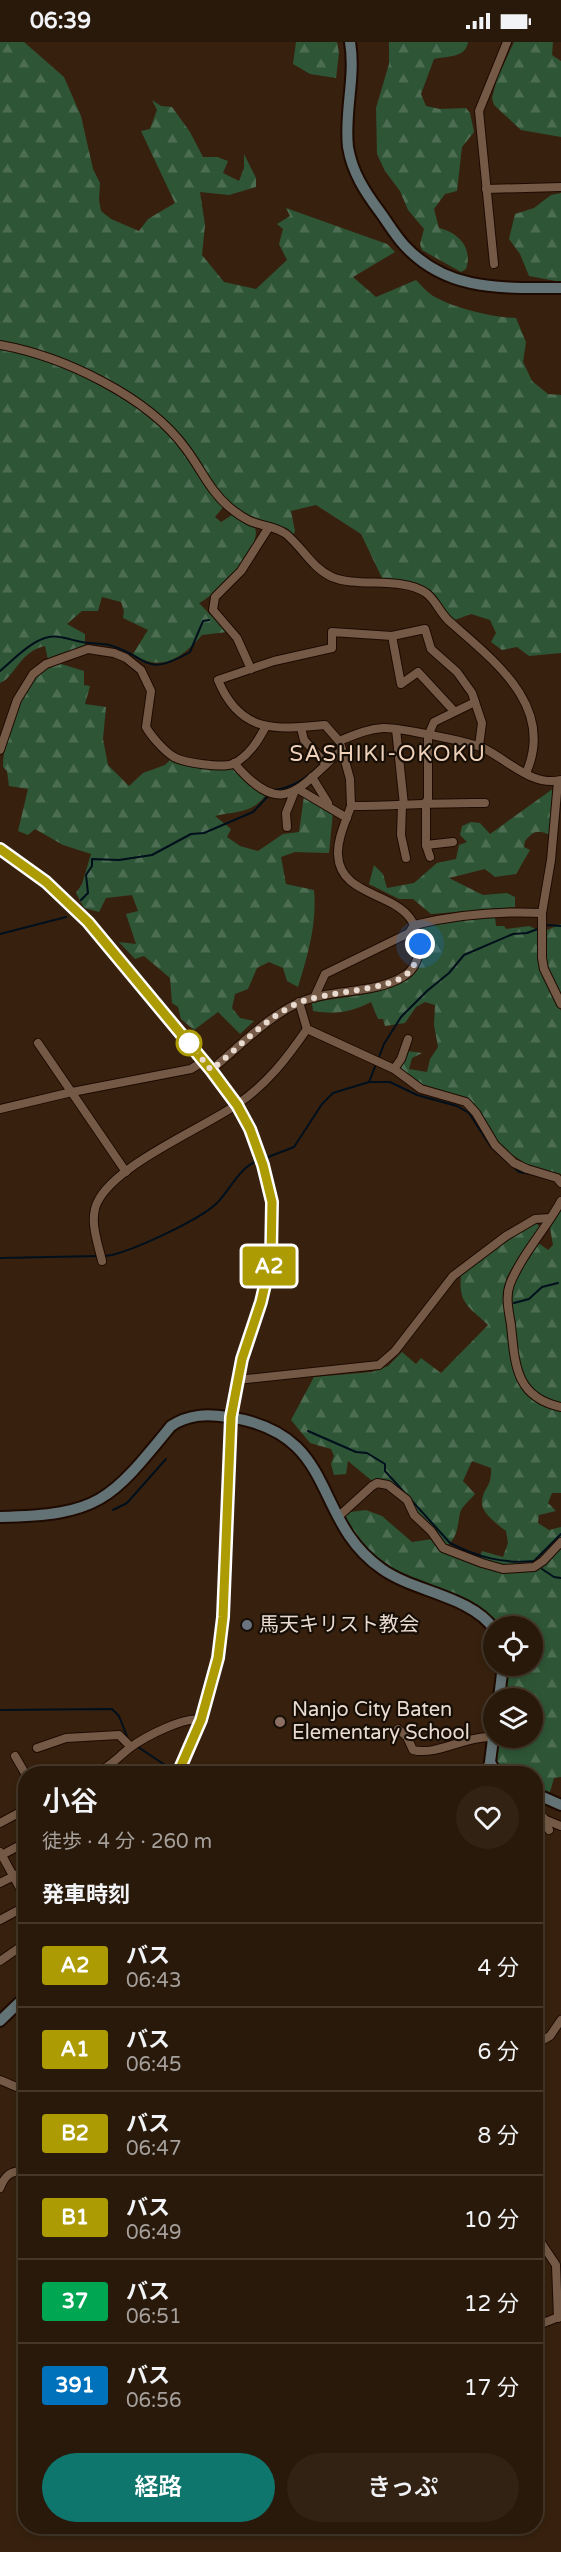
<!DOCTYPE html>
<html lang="ja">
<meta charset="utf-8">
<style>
:root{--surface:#29190a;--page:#312213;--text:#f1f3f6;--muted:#a5a09c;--line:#45382b;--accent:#0f766e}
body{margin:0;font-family:"Varela Round","Noto Sans JP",sans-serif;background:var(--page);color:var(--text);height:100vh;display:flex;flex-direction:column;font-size:22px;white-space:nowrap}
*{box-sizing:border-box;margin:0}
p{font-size:20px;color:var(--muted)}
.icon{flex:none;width:33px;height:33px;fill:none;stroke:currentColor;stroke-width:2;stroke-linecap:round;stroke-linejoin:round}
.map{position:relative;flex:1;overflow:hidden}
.sheet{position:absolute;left:18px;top:1724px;width:525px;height:768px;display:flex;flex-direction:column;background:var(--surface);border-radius:24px;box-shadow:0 3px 9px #0003,0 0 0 2px var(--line)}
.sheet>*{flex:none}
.badge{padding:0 12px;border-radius:4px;font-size:21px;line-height:39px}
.buttons{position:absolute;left:483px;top:1574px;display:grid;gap:12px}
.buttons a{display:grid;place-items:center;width:60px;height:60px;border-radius:50%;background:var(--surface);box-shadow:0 3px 9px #0003,0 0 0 2px var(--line);font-size:30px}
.you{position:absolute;width:30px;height:30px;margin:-15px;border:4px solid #fff;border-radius:50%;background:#1a73e8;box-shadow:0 0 0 9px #1a73e833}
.map>.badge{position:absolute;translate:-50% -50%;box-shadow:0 0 0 3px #fff}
h2{padding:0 24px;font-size:22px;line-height:54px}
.round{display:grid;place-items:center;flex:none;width:63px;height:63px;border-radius:32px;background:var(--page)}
.summary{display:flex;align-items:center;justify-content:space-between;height:102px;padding:0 24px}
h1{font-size:28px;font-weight:600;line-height:45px}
.primary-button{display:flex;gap:12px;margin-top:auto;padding:12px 24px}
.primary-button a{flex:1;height:69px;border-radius:36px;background:var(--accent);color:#fff;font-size:24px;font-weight:600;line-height:69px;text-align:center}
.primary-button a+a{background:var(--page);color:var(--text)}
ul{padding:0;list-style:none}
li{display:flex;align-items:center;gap:18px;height:84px;padding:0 24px;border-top:2px solid var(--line)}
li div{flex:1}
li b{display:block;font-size:22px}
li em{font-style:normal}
li .badge{min-width:66px;font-weight:700;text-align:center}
.status{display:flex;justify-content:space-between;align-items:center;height:42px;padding:0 30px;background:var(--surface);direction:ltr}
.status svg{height:16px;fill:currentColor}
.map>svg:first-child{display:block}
.forest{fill:url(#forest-firs)}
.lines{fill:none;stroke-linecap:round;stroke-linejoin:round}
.stream{stroke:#000f1c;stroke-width:2}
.street-casing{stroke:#1e0a00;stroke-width:10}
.secondary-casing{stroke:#1e0a00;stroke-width:14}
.street{stroke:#745a46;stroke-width:8}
.secondary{stroke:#637274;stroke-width:10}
.line-casing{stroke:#fff;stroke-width:14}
.line{stroke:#ad9b03;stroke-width:9}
.walk{stroke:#eadbd0;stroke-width:6;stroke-dasharray:0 10.8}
.stop-dot{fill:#fff;stroke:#ad9b03;stroke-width:3}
.worship-dot{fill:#6b7280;stroke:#170e06;stroke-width:2}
.education-dot{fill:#8d6e63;stroke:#170e06;stroke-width:2}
.labels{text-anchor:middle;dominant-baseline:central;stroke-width:4.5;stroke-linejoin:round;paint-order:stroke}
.poi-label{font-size:20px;fill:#eadbd0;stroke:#170e06;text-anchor:start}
.quarter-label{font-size:22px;letter-spacing:1.5px;fill:#efd1ba;stroke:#170e06}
</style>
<div class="status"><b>06:39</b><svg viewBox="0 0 49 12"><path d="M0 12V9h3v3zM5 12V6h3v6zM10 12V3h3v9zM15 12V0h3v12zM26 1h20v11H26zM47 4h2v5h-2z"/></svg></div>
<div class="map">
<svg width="561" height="2510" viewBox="0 0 561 2510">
<defs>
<pattern id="forest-firs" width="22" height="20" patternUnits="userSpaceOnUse" patternTransform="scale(1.5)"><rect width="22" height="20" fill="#2e5536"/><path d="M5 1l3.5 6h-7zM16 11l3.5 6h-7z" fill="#4c6d52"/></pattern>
</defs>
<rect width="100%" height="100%" fill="#37210e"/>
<g class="forest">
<path d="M0,0H24L64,35L81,74L93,127L100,141L99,158L101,169L111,177L139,189L148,177L175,161L141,89L150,87L157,68L152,58L161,64L172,65L190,90L203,115H217L228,119L223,131L239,139L244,126V112L256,136V145L229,153L200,150L205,183L202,213L224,240L256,247L287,218L279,202L283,187L277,182L290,174L286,166L387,202L395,210L353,235L376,255L416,238C421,243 427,250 433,254C456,267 491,275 516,276L526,300L523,320L532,339L548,352L561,353V611L529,614L517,605L502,608L491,600L496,591L490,578L471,572L452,579L428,549L383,538L361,492L316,463L291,469L295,489L293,494L286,487L251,476L234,465L221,453L189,406L99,334L75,321L30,305L0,301Z"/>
<path d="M296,0H337L339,11L336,36L310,32L293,22Z"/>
<path d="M389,0H468C466,16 447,14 434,17L421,52L426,64L440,67L466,66L470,71L474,90L462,105L457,149L445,152L434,167L439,186C459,191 473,206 466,227L461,230L422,208L420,202L424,187L408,168L400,149L385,129L377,112L376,66L389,22Z"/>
<path d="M514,0H553L552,13L561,19V95L521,88L494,63L492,56L497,37Z"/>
<path d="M561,151V240L529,234L520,212L509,197L515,172L534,166L551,153Z"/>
<path d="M0,306L68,324L148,372L185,410L201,437L224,464L215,475L221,480L232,473C238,476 253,480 255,486C263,505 214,555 199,561L227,590L202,593C182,616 161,631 133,612L148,588L123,576L124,569L121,560L102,555L98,569H82L67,582L85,592V604L48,618L45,604C20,609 14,636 0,641Z"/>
<path d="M58,621L84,629V643L90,644L85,662L106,665L103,697L108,723L129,744L143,731L165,723L171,717L222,728L234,726L265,754C251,772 235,769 215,774L231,787L227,795L240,804L258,809L283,792L299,790L304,754L333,770L329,811L295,810L281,815L286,842L314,848C317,883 308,912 298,945L287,939L283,926L269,920L257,926L248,947L235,952L232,966L240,976L254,979L240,992L218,970L194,988L181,977L178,965L172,961L170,936L144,914L135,917L119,900L136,902L126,872L138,869L132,853L106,856L99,870L84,866L76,851L82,842L91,812L63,803L35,787L28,793L18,789L28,747L9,744L7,729L3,725C4,692 22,631 58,621Z"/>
<path d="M554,746L550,793C538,787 533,789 525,799L524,805L530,808L516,832L495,835L485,827L449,836L483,853L507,851L515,855V865L431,872L413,857H399L369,842L374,823L383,832L387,846L414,841L437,821L456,817L459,803L467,800L460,793L462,784L471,780L480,781L490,792Z"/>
<path d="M495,875L496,884H504L506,887L529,884L540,889L537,914L561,969V1132L524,1124L522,1119L497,1103L464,1056L422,1045L405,1031L397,1027L407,1009L422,1011L412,1016L409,1027L427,1030L430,1017L438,1005L434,983L435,963L425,960L416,965L405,981L385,984L383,977H378L371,960C351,970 336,973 313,969L312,961C357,950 437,956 421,886L434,881Z"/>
<path d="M561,882V954L547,925L545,889Z"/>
<path d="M557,1169H561V1363L532,1351L517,1321L509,1255L516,1234L537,1200L548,1208L553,1203L549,1180Z"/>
<path d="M536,1181L539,1184V1187C532,1198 508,1229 506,1238C502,1253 505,1268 507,1284C512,1326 513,1357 561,1368V1451H552L548,1461L556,1469L539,1473L538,1481L549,1488L561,1485V1495C554,1501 549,1510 543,1516C527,1531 497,1521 479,1516L482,1509L503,1515L508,1501L506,1489C498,1483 480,1470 482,1459C484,1444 492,1445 491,1426L472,1419L463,1439L475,1452C470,1458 462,1464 460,1471C457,1486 458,1496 445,1505C436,1494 425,1484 417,1472C404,1453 398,1436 371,1438L348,1419L346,1432L334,1433L331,1422L334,1414L331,1407L310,1401L291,1378L314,1335L372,1330L388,1324L402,1310L416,1322L421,1316L441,1331L488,1283C469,1264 458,1262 461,1233L484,1214Z"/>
<path d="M366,1468L382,1474L412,1500L433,1497L443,1511L504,1530L529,1529L561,1503V1735L554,1736L550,1750L536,1747V1731H501C494,1722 494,1707 496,1695H532V1656H504L506,1623H532V1584H495L378,1519L366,1507L343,1476L350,1470Z"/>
</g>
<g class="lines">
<g class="stream">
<path d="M0,629C13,618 29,601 45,596C55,592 68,597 77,599C88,602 99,601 109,603C149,614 143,637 190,610L203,579L209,578"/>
<path d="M274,748C296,745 307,735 322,721"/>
<path d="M81,858L88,851L86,833L92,824V817L119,818L152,813L191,792L204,791L253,770L270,752"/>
<path d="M0,892L66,875"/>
<path d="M369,1040H390L417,1053L457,1064L469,1071L491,1105L519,1130L547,1135"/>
<path d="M263,1117L294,1105L322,1062L333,1051L369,1040L384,1002L401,975L427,949L449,931L464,913L513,892L527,891L548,883L561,884"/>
<path d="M104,1214C126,1213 201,1177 217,1161C230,1148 240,1124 258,1119"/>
<path d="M0,1216L98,1214"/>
<path d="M514,1261L529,1257L542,1245L558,1241"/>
<path d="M308,1389L356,1410L367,1411L385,1422V1429L450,1501C477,1515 503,1522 534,1519L561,1492"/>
<path d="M113,1468L127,1461L166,1417"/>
<path d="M542,1527L554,1535L561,1536"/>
<path d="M0,1668L112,1667L119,1674L128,1697"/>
<path d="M138,1705L165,1723"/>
</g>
<defs>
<g id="street">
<path d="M486,147L561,145"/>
<path d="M494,222L479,69L507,0"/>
<path d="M0,303C62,314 148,354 186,407C201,427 210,449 229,465C235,470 242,475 248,478C259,484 276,484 286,492C303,506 312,526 332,535C357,546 402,534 426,551C435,557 440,571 449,579C493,618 556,664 526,731"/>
<path d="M392,594L401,642L418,630L454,669"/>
<path d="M251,627L237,596L213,568L215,555L241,529L269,485"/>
<path d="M301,686L304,698L326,722"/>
<path d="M396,687L404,763"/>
<path d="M341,704L350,737L351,764"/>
<path d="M479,704L482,681L472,651L457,630L431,607L425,587L392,594L332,590V606L274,619L218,638C240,691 274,688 325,683L339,699C354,693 367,687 383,686C397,685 470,700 483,706C508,718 532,745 561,738"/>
<path d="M0,708L17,658L33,632L46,622L88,607L114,611L126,616L141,628L151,649L146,685C151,694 164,709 174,715C184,721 222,726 233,722C249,714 258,699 266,684"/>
<path d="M234,721C283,779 298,746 342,708"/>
<path d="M312,735L328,761"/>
<path d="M558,739L551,818L542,871V916L544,927L561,962"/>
<path d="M298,747L347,776"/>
<path d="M426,760V803L430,815"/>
<path d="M428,760V694L434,680L475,660"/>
<path d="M402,763L401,793L406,816"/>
<path d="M287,785L286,771L294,751"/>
<path d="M426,803L453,800"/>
<path d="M314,956L325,932L409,891L414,883C455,873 501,869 542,871"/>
<path d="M299,960L307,987L394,1027L421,1047L466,1060L476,1071L495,1103L514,1121L527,1127L557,1136L561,1141"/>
<path d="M38,1001L126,1130"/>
<path d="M394,1027L401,1017L408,997"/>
<path d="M211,1028C239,1005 266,976 298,961C331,946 374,953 404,934C415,928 422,910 419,898C417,891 415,883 410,876C391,850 340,853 338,813C337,797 346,779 351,764C396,764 440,760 485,761"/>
<path d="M0,1067L72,1050L191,1027L204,1019"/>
<path d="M561,1159C546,1187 522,1212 510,1242C505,1255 509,1270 511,1283C515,1322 515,1355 561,1365"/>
<path d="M102,1219C98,1201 89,1179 97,1161C115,1122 204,1086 239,1061C268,1041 287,1016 307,987"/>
<path d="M237,1338L379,1323L395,1309L453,1234L506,1194L535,1177L550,1176"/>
<path d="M339,1474L372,1444L377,1441L388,1443L407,1458L414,1473L431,1489L443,1506L482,1521L503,1527L534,1525L543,1519L561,1500"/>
<path d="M398,1687L407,1695L413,1708C437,1714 464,1694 492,1695"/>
<path d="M37,1706L66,1696L119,1693L131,1705"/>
<path d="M15,1714L26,1733"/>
<path d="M97,1731C112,1723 118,1715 131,1705C145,1695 184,1674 201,1678"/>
<path d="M482,1731L490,1720"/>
<path d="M536,1774L561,1784"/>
<path d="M544,1776L549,1788"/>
<path d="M0,1781L26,1767"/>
<path d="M0,1810L26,1857"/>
<path d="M0,1814L26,1800"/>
<path d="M0,1841L26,1828"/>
<path d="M0,1878L26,1864"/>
<path d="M0,1919L26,1901"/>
<path d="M536,2002L550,1994L561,1978"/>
<path d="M0,2038L26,2049"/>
<path d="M0,2146C5,2133 11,2128 26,2129"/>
<path d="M536,2193L556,2223L558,2276"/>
<path d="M536,2284L561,2274"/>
</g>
<g id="secondary">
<path d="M350,0C356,35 344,70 348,105C352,130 365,150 380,170C388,181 395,193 404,203C447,250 502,246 561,246"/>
<path d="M0,807L46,840L88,880L211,1028L237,1063L250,1087L263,1123L272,1160L271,1217L261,1260L242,1317L231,1375L223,1575L218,1616L201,1678L178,1731"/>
<path d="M0,1475C99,1473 110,1459 171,1384C189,1372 207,1372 228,1375C340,1391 310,1477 382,1527C414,1550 471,1554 494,1587"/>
<path d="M499,1656L503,1623"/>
<path d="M494,1689L490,1720L496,1731"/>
<path d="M536,1752L561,1763"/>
<path d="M0,1979L26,1954"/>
</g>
</defs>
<use href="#street" class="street-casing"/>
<use href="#secondary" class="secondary-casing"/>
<use href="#street" class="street"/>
<use href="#secondary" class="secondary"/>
</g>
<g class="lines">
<defs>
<path id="line" d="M0,807L46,840L88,880L211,1028L237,1063L250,1087L263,1123L272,1160L271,1217L261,1260L242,1317L231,1375L223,1575L218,1616L201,1678L178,1731"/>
</defs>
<use href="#line" class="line-casing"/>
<use href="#line" class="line"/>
<path class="walk" d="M189,1001L211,1028C239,1006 265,976 298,961C325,949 391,949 408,931C416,923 418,913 420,902"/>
</g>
<circle class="stop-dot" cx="189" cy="1001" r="12"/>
<circle class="worship-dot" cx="247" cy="1583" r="6"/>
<circle class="education-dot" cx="280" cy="1680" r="6"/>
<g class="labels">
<g class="poi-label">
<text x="259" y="1583">馬天キリスト教会</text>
<text x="292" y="1668">Nanjo City Baten<tspan x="292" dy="23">Elementary School</tspan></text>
</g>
<g class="quarter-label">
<text x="388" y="712">SASHIKI-OKOKU</text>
</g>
</g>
</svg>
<div class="buttons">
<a><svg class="icon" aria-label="locate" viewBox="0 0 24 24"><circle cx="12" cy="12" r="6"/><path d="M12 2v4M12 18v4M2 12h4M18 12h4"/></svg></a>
<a><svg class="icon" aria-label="layers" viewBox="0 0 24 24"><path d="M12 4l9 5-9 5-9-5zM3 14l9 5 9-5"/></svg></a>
</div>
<div class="you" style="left:420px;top:902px"></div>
<b class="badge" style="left:269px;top:1224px;background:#ad9b03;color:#fff">A2</b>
<section class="sheet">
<div class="summary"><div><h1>小谷</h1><p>徒歩 · 4 分 · 260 m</p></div><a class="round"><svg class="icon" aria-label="heart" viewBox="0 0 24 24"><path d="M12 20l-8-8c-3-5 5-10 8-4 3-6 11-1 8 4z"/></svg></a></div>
<h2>発車時刻</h2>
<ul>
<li><span class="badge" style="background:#ad9b03;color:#fff">A2</span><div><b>バス</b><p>06:43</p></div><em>4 分</em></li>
<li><span class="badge" style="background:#ad9b03;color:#fff">A1</span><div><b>バス</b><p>06:45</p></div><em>6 分</em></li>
<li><span class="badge" style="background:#ad9b03;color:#fff">B2</span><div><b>バス</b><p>06:47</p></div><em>8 分</em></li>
<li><span class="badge" style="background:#ad9b03;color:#fff">B1</span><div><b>バス</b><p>06:49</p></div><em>10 分</em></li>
<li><span class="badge" style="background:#00a651;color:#fff">37</span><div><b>バス</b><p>06:51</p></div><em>12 分</em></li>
<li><span class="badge" style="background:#0072bc;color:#fff">391</span><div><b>バス</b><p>06:56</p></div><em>17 分</em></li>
</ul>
<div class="primary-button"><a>経路</a><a>きっぷ</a></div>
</section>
</div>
